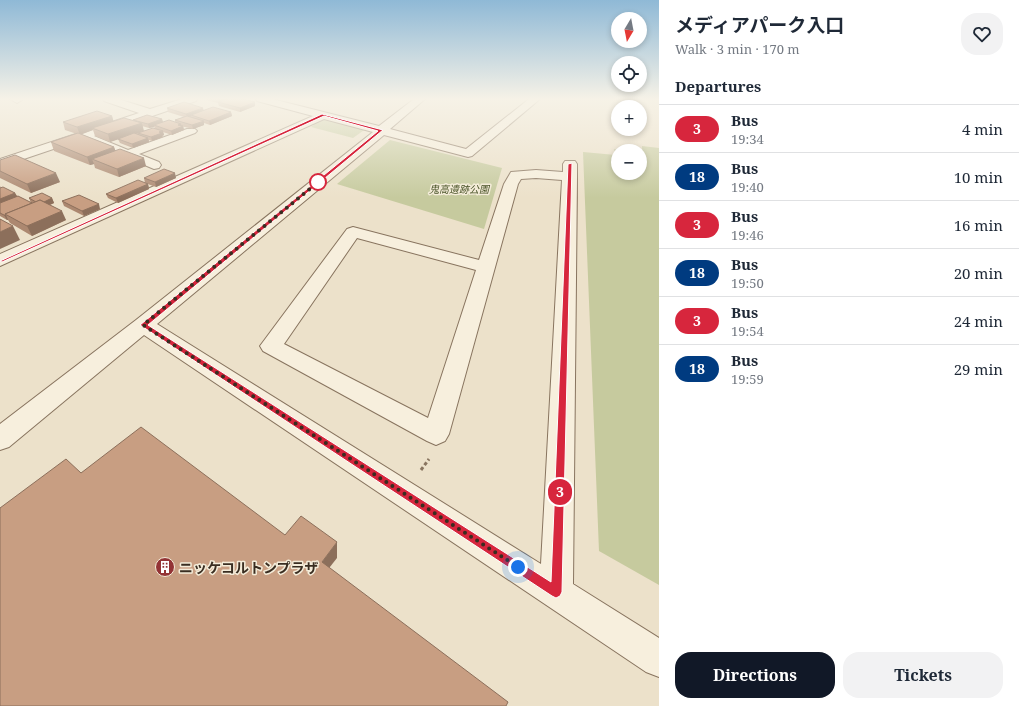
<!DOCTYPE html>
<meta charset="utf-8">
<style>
:root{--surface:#fff;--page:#f2f2f3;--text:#1f2937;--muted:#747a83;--line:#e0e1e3;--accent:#111827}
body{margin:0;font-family:"Noto Serif","Noto Sans JP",serif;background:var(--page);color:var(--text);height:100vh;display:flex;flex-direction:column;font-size:15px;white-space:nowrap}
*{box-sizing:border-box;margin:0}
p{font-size:13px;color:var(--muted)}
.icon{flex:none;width:22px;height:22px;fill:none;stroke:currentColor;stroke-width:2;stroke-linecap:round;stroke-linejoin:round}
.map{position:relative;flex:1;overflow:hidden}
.sheet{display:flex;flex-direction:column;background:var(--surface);width:360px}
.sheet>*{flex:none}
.badge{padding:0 8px;border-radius:13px;font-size:14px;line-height:26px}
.needle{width:26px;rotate:190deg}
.fabs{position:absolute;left:611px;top:12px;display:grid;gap:8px}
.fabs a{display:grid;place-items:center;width:36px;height:36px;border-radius:50%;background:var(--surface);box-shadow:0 2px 6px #0003;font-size:20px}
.you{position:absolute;width:20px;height:20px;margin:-10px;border:3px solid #fff;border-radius:50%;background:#1a73e8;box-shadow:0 0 0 6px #1a73e833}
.map>.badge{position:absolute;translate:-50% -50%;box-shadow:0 0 0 2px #fff}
h2{padding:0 16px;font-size:15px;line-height:36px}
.round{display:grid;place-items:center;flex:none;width:42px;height:42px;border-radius:16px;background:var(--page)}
.overview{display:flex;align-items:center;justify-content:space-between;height:68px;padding:0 16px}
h1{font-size:19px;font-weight:700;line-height:30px}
.action{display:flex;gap:8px;margin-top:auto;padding:8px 16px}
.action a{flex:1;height:46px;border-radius:16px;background:var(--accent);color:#fff;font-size:16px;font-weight:700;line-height:46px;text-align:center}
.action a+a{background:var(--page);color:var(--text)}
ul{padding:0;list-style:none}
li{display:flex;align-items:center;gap:12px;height:48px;padding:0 16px;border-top:1px solid var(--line)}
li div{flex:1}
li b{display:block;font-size:15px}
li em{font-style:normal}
li .badge{min-width:44px;font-weight:700;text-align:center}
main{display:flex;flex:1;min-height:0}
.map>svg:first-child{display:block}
.green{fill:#c6ca9e}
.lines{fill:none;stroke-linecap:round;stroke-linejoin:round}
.minor-casing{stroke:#88745f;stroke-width:2}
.path{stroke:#88745f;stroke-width:3;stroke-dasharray:3.5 2.5;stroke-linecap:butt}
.minor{fill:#f7efdd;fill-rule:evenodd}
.wall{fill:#ac8870;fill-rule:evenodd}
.shaded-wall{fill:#8c6f5b}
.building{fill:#c89e82;stroke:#8c6f5b}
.line{fill:#d7263d;stroke:#fff}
.walk{stroke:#392d21;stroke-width:4;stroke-dasharray:0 7.2}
.stop-dot{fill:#fff;stroke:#d7263d;stroke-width:2}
.labels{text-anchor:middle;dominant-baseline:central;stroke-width:3;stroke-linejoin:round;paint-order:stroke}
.far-park-label{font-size:10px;font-style:italic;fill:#4a5429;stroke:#f4ecd9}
.near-poi-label{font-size:14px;font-weight:bold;fill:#392d21;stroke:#f4ecd9;text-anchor:start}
</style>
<main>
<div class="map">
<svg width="659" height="706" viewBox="0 0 659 706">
<rect width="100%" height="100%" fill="#ece1ca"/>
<g class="green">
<path d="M323,117L367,128L353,138L311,127Z"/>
<path d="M390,140L502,168L484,229L337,184Z"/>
<path d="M642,146L659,148V585L599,551L583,152L616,155L614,149L634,151H618V173H640V152H642Z"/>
</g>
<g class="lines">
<defs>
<g id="minor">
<path d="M10,99H21L22,100L17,103Z"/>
<path d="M103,99H118L150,109L182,99H197L196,101L94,136L128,150L187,129H195L197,131L195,133L139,154L159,162L161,165L159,168L154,169L83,139L0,167V159L139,113L104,101Z"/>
<path d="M256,99H272L379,126L414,99H425L390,129L466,149L529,99H540L472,156L468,157L384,135L157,324L541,564L562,180L536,178L521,179L518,184L449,434L445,441L436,445L427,441L263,351L260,346L347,229L353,227L479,260L504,184L511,172L536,170L563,172V164L565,161H575L577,164V177L573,584L659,638V677L646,672L144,335L9,447L0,450V424L136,320L373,132L324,119L0,266V254L313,116L257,101ZM357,238L476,270L428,418L284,344Z"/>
</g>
</defs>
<use href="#minor" class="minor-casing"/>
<path class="path" d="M421,470L429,459"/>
<use href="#minor" class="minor"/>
</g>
<g class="wall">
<path d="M206,99H243L255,102V106L240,112L219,106L218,103L206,100Z"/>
<path d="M167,108L231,112L232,116L210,125L204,123V125L193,129L181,126H183L184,130L172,135L163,132L164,135L162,136L163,137L152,141L149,140V142L133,148L120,143L118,139L110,142L95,136L93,130L81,134L114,147L115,150L146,166L119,177L95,168L94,164L90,165L54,151L51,142L77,134L65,130L63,122L112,116L113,121H134L133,120L162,119L163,122H175V120L184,117L168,112ZM142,126L149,128L154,127L155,128L143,131Z"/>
<path d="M0,160L60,182L31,193L0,178Z"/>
<path d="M144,178H176L156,187L145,183Z"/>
<path d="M148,184L149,189L118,203L108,198L106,194Z"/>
<path d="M0,186L1,188L15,193L17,196L31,203L29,198H52L54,203L50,205L66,220L32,236L10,223L8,220H7L0,216Z"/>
<path d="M62,201L100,209L84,216L64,206Z"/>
</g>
<g class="shaded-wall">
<path d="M218,99H230L218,102Z"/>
<path d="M255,102V106L240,112V108Z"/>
<path d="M203,108L204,111L191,115V116L187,118L186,114Z"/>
<path d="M231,112L232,116L210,125L209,121Z"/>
<path d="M112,116L114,123L92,128L93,130L80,135L77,127Z"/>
<path d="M162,119L163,123L154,125V127L149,128L148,124Z"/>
<path d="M204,121V125L193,129L192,125Z"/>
<path d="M142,123L144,131L110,142L108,134Z"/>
<path d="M181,124L182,127L183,126L184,130L172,135L171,131L178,125Z"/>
<path d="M163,131L164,135L162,136L163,137L152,141L151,137L159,132Z"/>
<path d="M148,138L149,142L133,148L132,144Z"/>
<path d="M114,147L117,155L92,159L94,164L90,165L87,157Z"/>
<path d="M144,158L146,166L119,177L117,169Z"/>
<path d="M56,173L60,182L31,193L27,184Z"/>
<path d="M175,173L176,178L156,187L155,182Z"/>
<path d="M148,184L149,189L118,203L116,198Z"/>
<path d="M15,193L18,198L0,205V199Z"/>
<path d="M52,198L54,203L42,208L40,203Z"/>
<path d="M99,204L100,209L84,216L82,211Z"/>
<path d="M62,211L66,220L32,236L27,226Z"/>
<path d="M4,215H6L8,220H7Z"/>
<path d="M13,226L20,240L0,249V232Z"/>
<path d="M337,542V558L322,577V562Z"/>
</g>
<g class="building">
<path d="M227,99H243L255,102L240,108L218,102Z"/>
<path d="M184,102L203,108L186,114L167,108Z"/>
<path d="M213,107L231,112L209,121L191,115Z"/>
<path d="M97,111L112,116L77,127L63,122Z"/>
<path d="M147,115L162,119L148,124L133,120Z"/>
<path d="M187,116L204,121L192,125L175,120Z"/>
<path d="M124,118L142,123L108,134L92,128Z"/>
<path d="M169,120L181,124L178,125L183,126L171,131L154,125Z"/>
<path d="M153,128L163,131L159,132L162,133L151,137L138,133Z"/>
<path d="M78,133L114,147L87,157L51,142Z"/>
<path d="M134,133L148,138L132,144L118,139Z"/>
<path d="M120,149L144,158L117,169L92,159Z"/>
<path d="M15,155L56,173L27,184L0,171V160Z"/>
<path d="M164,169L175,173L155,182L144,178Z"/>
<path d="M138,180L148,184L116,198L106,194Z"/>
<path d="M3,187L15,193L0,199V188Z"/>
<path d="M42,193L52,198L44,202L40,200L36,202L29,198Z"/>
<path d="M79,195L99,204L82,211L62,201Z"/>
<path d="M18,196L32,203L5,214L6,215H4L0,213V203Z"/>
<path d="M40,200L62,211L27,226L5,214Z"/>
<path d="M0,219L13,226L0,232Z"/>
<path d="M141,427L285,535L301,516L337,542L322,562L508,702L506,706H0V508L66,459L81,473Z"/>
</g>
<linearGradient id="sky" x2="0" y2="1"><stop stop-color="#8fb9d6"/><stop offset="0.5" stop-color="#f6f2e7"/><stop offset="1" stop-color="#f6f2e7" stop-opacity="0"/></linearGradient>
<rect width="659" height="198" fill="url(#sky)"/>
<path class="line" d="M322,114L383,130L148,325L551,582L568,164L572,163L562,592L560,596L556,598L552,596L140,325L378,131L324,116L2,262L0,261Z"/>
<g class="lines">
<path class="walk" d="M318,182L322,179L143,325L518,567"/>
</g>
<defs>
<symbol id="building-disc" viewBox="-11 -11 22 22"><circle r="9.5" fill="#933335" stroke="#f4ecd9"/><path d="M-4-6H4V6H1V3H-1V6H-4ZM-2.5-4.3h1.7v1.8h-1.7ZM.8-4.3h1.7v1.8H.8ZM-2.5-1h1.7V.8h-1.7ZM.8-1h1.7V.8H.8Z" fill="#fff"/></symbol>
</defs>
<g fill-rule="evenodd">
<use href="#building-disc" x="154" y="556" width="22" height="22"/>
</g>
<circle class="stop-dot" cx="318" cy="182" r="8"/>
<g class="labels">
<g class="far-park-label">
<text x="459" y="189">鬼高遺跡公園</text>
</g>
<g class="near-poi-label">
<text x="179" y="567">ニッケコルトンプラザ</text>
</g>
</g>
</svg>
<div class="fabs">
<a><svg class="needle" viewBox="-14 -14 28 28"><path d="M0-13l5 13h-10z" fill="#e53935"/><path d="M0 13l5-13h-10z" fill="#747a83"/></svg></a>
<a><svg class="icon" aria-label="locate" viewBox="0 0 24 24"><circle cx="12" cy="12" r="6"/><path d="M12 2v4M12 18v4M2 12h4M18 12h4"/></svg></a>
<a>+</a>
<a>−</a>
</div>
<div class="you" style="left:518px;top:567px"></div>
<b class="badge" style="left:560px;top:492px;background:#d7263d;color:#fff">3</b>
</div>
<section class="sheet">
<div class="overview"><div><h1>メディアパーク入口</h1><p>Walk · 3 min · 170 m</p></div><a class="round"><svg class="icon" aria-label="heart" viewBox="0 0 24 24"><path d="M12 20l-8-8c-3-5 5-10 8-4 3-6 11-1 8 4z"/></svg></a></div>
<h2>Departures</h2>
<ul>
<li><span class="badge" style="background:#d7263d;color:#fff">3</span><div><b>Bus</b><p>19:34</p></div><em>4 min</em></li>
<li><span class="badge" style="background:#003b80;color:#fff">18</span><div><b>Bus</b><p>19:40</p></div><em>10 min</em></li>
<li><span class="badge" style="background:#d7263d;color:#fff">3</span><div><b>Bus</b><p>19:46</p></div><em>16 min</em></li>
<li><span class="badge" style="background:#003b80;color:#fff">18</span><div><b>Bus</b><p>19:50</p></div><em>20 min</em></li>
<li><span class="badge" style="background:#d7263d;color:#fff">3</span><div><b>Bus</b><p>19:54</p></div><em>24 min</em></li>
<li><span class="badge" style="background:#003b80;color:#fff">18</span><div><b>Bus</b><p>19:59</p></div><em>29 min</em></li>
</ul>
<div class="action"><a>Directions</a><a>Tickets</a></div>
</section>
</main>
